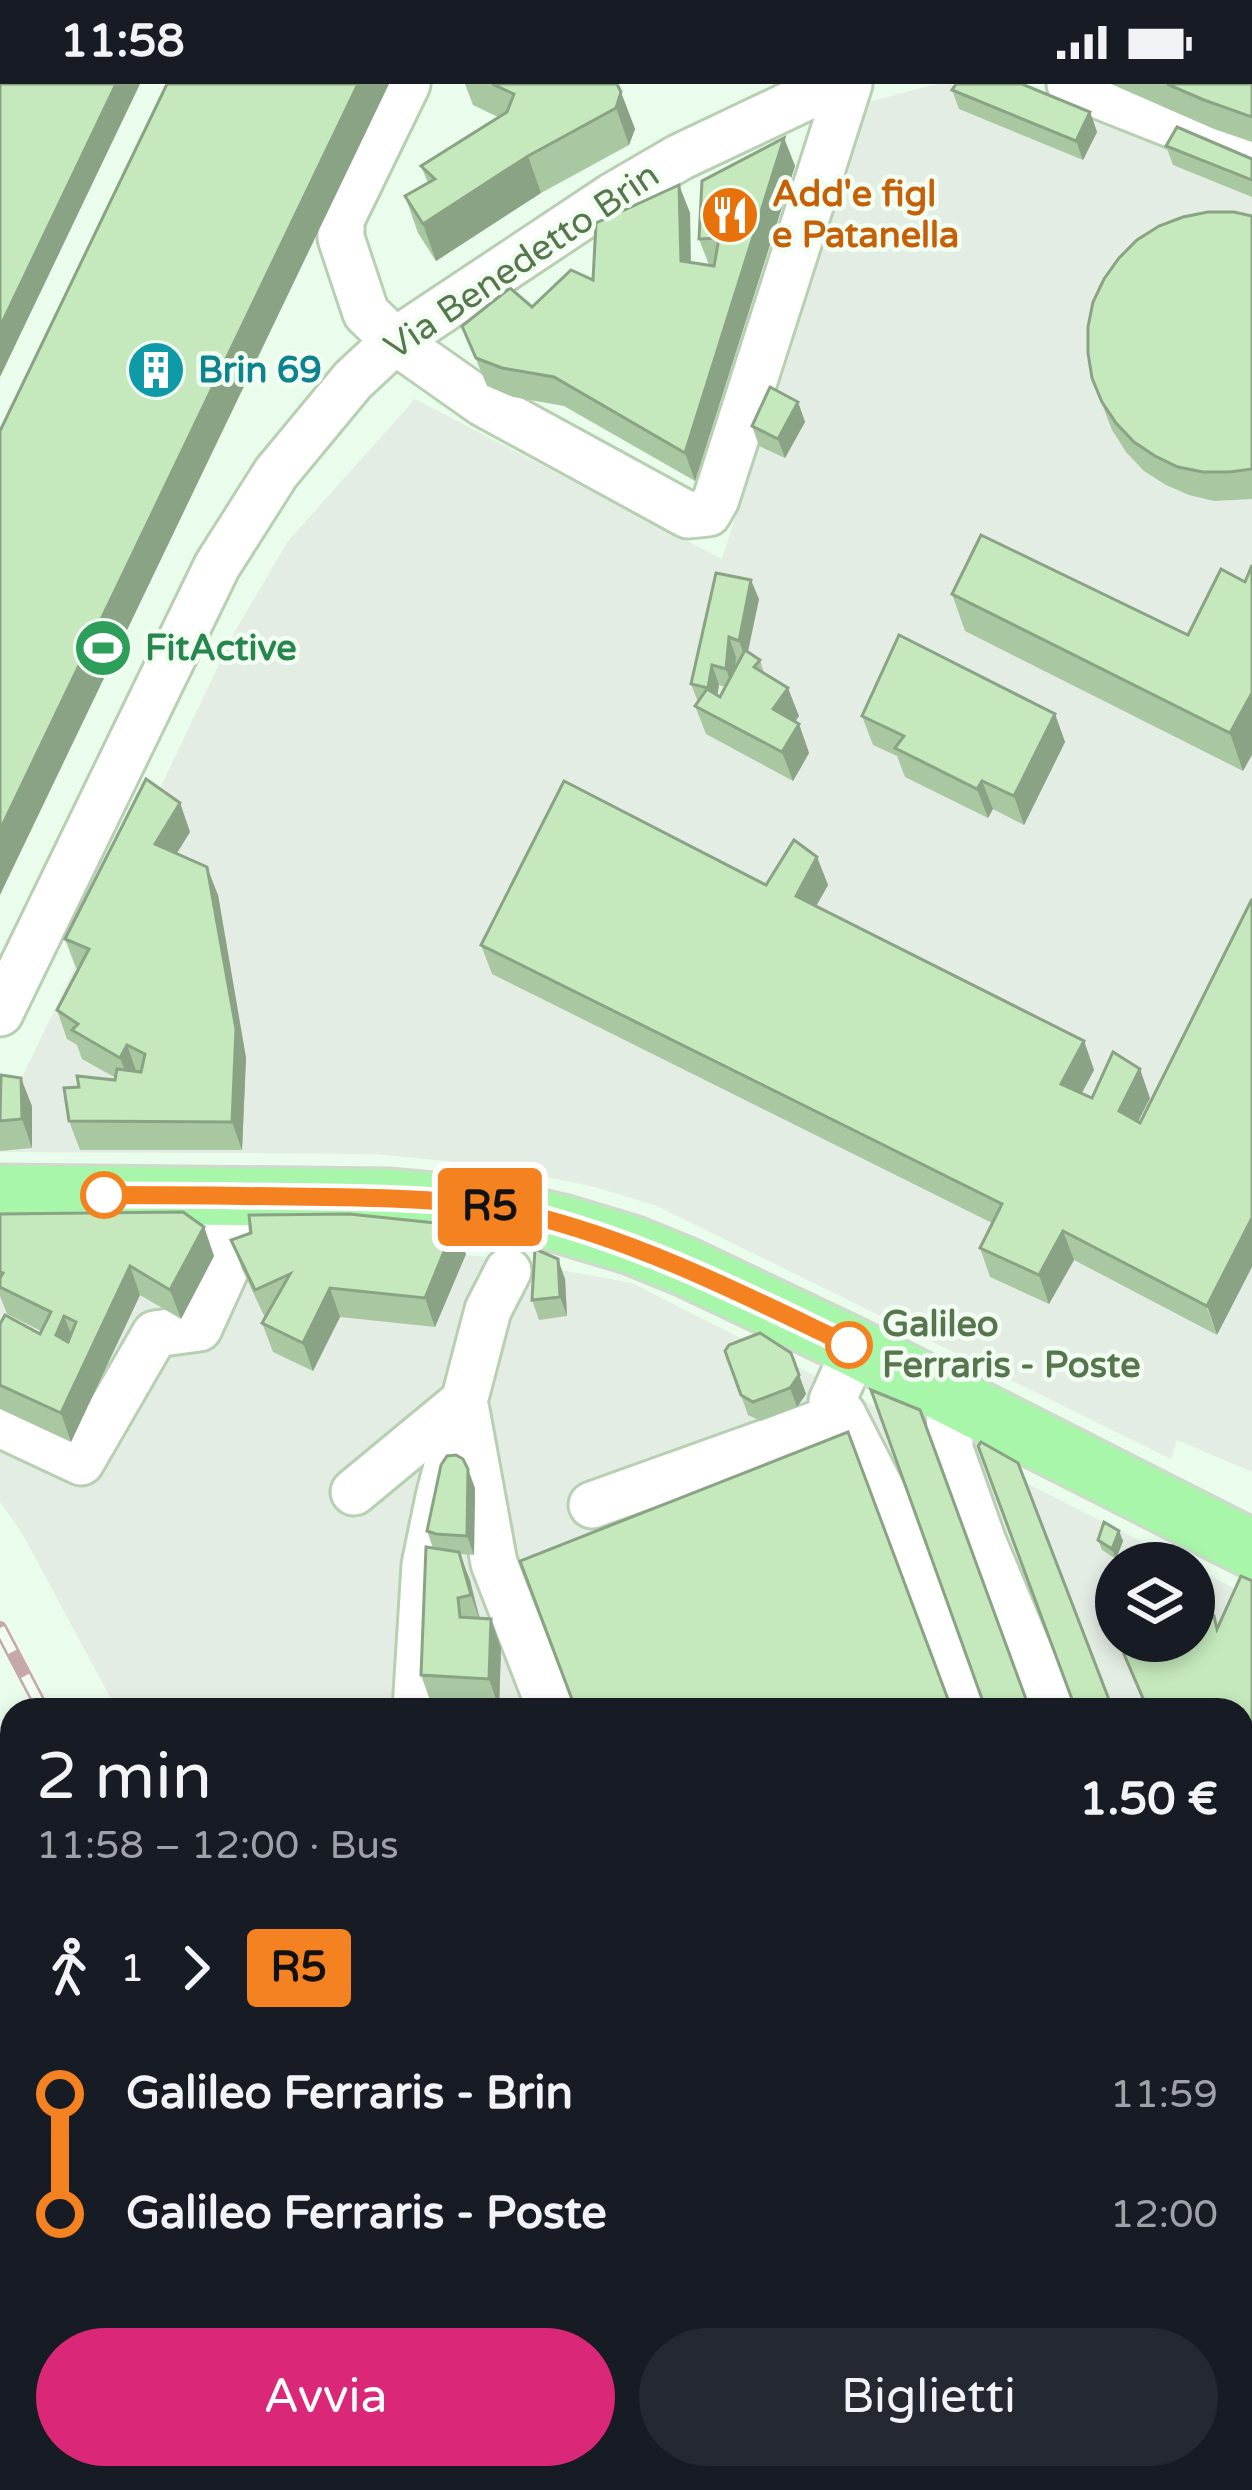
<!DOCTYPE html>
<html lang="it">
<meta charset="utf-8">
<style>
:root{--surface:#171b24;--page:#242831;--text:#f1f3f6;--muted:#9ea1a6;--accent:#db2777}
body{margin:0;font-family:"Varela Round",sans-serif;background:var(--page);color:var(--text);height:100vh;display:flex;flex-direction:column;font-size:45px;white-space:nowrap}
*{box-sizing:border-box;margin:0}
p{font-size:39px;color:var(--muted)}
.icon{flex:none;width:66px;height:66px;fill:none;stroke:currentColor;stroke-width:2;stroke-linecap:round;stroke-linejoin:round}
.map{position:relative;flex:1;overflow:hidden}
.drawer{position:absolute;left:0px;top:1614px;width:1254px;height:792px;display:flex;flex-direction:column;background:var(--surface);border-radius:36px 36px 0 0;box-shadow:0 6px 18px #0003}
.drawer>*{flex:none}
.badge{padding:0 24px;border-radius:9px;font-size:42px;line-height:78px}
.controls{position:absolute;left:1095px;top:1458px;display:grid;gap:24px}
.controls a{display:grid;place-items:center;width:120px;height:120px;border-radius:50%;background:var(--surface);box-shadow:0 6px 18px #0003;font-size:60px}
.map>.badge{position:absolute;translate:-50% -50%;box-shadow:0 0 0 6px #fff}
.legs{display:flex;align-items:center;gap:18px;height:132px;padding:0 36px;font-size:39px}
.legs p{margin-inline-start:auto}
.headline{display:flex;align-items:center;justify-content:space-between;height:204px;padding:0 36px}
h1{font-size:66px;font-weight:600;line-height:90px}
.action{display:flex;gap:24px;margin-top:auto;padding:24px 36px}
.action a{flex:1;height:138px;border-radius:72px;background:var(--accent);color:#fff;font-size:48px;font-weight:600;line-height:138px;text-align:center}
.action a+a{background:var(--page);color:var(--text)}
ul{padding:0 36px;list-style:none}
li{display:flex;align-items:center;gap:42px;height:120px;font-size:45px}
li i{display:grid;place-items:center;width:18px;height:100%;margin:0 15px;background:currentColor}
li i::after{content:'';width:30px;height:30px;margin:-15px;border:9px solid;border-radius:50%;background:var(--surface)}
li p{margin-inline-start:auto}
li:first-child i{background:linear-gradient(#0000 50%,currentColor 0)}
li:last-child i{background:linear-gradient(currentColor 50%,#0000 0)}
.status{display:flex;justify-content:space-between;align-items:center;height:84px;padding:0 60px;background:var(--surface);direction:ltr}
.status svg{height:33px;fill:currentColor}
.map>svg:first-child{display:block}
.industrial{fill:#e4ede3}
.green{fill:url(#green-dots)}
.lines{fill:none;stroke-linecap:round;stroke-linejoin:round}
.minor-casing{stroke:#b7d0b2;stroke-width:51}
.major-casing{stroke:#d0d9cd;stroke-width:63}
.highway-casing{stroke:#d0d9cd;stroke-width:72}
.minor{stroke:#fff;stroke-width:45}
.major{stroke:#a7f6aa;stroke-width:57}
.highway{stroke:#bef2a5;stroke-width:66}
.rail-casing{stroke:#c6a8a9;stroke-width:14}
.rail{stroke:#f1fef1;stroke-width:9;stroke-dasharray:27;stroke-linecap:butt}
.wall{fill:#a9c8a2;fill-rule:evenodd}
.shaded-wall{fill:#8aa384}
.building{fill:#c5e9bc;stroke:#8aa384;stroke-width:3;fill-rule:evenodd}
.line-1-casing{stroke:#fff;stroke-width:27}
.line-1{stroke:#f58220;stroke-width:18}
.stop-1-dot{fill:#fff;stroke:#f58220;stroke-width:6}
.labels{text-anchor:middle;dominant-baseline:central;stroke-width:9;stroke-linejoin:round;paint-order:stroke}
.food-label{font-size:36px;font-weight:bold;fill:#c56008;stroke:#f1fef1;text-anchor:start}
.street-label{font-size:36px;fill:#57764e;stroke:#f1fef1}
.culture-label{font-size:36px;font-weight:bold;fill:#0d838f;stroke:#f1fef1;text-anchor:start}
.leisure-label{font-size:36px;font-weight:bold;fill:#27864d;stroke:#f1fef1;text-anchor:start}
.stop-label{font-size:36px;font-weight:bold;fill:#57764e;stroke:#f1fef1;text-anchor:start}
</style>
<div class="status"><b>11:58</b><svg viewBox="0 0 49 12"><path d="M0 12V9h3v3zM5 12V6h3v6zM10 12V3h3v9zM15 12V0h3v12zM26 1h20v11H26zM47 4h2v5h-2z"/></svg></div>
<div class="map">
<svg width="1252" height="2406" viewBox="0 0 1252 2406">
<defs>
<pattern id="green-dots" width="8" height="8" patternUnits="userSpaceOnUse" patternTransform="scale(3)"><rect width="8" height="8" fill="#c9e9e9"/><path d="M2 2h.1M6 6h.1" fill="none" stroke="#a6c1bf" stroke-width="1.8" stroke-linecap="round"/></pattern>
</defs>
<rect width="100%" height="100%" fill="#eafceb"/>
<g class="industrial">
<path d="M936,0H989L1252,94V1388L1177,1356L1171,1375L657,1122L595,1103L489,1081L373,1070L0,1068V1040L235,547L288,457L415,315L722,475L865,19Z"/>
<path d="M0,1152L246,1153L489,1173L632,1199L1184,1479H1116V1557H1194V1484L1252,1513V2132L1242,2138V1626H117L22,1449L0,1418Z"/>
</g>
<g class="green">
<path d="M1252,2378V2402L1245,2406H1114L1179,2394H1242V2381Z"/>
<path d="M17,2394H408L436,2406H12Z"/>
</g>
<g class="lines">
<defs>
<g id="minor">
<path d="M407,0L341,136V154L366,229L395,257L483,319L688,431L708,429L716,415L849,0"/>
<path d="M1070,0L1252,72"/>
<path d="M0,929L217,482L276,389L353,296L395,257L613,112L680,73L834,0"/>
<path d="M856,1264L832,1317L843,1331L887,1417L966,1626"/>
<path d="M949,1311L950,1365L983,1458L1053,1626"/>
<path d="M466,1326L494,1479L551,1626"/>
<path d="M0,1340L81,1378L155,1250L199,1244L228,1180L224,1111"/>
<path d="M354,1408L464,1317"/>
<path d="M592,1421L843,1331"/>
<path d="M416,1626L425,1481L439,1413L488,1226L508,1187"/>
</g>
<path id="major" d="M0,1110L387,1114L488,1123L562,1140L632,1161L686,1183L856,1264L1252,1465"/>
<g id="highway">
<path d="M0,1689L12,1716"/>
<path d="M0,1786L12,1814"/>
<path d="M1242,2257L1252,2251"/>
<path d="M457,2394L487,2406"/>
<path d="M595,2394C660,2403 727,2406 792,2394"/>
<path d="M910,2406L941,2394"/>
</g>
</defs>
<use href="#minor" class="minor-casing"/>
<use href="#major" class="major-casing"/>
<use href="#highway" class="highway-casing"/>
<use href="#minor" class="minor"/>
<use href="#major" class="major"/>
<use href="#highway" class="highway"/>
<defs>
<g id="rail">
<path d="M0,1544L43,1626"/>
<path d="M1242,2355L1252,2352"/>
<path d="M835,2394L902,2406"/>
<path d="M916,2394L983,2399L1047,2394"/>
<path d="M1070,2406L1151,2394"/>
</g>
</defs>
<use href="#rail" class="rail-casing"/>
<use href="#rail" class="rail"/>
</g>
<g class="wall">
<path d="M465,0H617L635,45L629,61L541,109L436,177L418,149L405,112L428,99L421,82L498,33L473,21Z"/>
<path d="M1111,0H1252V58L1214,45Z"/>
<path d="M952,6L1090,28L1097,48L1083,76L959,25Z"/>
<path d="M784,54L795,82L695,397L564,322L513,313L487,302L462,242L532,223L593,196L679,101L690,129L691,179L709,181L699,155Z"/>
<path d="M1166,62L1252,75V113L1173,81Z"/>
<path d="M1252,132V415L1214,417L1189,411L1166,401L1144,387L1126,368L1112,346L1092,294Z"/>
<path d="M798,318L805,338L785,374L759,362L752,342Z"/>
<path d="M1245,498L1243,687L965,547L952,510L1188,551Z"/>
<path d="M759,515L748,568L760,576L764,589L799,632L795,638L799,640L809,669L793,697L706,650L695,622L698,618L691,600ZM719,601L725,603L720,613L717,612Z"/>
<path d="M1055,630L1065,658L1024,741L993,725L988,734L905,693L897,672L873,661L862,632Z"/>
<path d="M180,719L190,748L177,769L218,811L246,974L242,1066H80L69,1037L79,1003L115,996L116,994L82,975L77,961L67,955L57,926L79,885L76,884L65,855Z"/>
<path d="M817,773L828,801L816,822L1084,957L1094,986L1082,1009L1092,1014H1150L1138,1038L1140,1039L1217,1251L1074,1176L1049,1220L990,1193L980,1164L992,1139L492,890L481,861L766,801Z"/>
<path d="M32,1022V1064L0,1067V1037Z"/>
<path d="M0,1130L204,1143L214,1172L181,1235L140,1211L71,1358L0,1325V1240L40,1250L41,1247L7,1230L0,1212Z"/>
<path d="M231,1156L466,1170L435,1243L340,1233L313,1287L273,1268L262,1239L265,1234L242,1185Z"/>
<path d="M565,1195L567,1232L539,1236L532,1216Z"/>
<path d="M725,1267L791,1269L806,1310L797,1323L761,1337L748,1331Z"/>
<path d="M475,1404L474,1471L460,1470L480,1534L501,1564L499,1624L431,1619L421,1591L433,1464L427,1447Z"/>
<path d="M1119,1447L1123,1457L1116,1475L1102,1466L1098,1456Z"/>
<path d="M1252,1497V2120L1242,2124V1626H1146L1124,1570L1217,1543Z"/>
<path d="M0,1849L12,1875V2101H0Z"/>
<path d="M12,2124V2378L0,2372V2140Z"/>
</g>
<g class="shaded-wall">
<path d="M116,0H140L0,293V243Z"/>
<path d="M358,0H389L0,811V746Z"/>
<path d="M621,8L635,45L629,61L616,24Z"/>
<path d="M1090,28L1097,48L1083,76L1076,57Z"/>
<path d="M784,54L795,82L695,397L685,369Z"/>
<path d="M528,72L541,109L436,177L423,140Z"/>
<path d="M679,101L690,129L691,206L681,177Z"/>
<path d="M798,318L805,338L785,374L778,355Z"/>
<path d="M751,496L759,515L746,576L739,557Z"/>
<path d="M729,553L736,573L733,605L726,585Z"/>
<path d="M712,581L719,601L715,624L708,604Z"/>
<path d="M788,604L799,632L783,653L773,625Z"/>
<path d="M1252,609V671L1243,687L1230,649Z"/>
<path d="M1055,630L1065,658L1024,741L1014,712Z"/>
<path d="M799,640L809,669L793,697L782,668Z"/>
<path d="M982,697L993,725L988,734L977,705Z"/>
<path d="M180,719L190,748L165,788L155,760Z"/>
<path d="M817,773L828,801L806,840L796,812Z"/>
<path d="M207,783L218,811L246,974L242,1066L232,1038Z"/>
<path d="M1084,957L1094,986L1071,1029L1061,1000Z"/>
<path d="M127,961L137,989L131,1002L120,974Z"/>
<path d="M1140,985L1150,1014L1129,1055L1119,1027Z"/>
<path d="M21,994L32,1022V1064L22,1035Z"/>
<path d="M1252,1134V1183L1217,1251L1207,1222Z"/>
<path d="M455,1141L466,1170L435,1243L425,1214Z"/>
<path d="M204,1143L214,1172L181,1235L170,1206Z"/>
<path d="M1063,1147L1074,1176L1049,1220L1039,1191Z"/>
<path d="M558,1175L565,1195L567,1232L560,1213Z"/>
<path d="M130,1182L140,1211L71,1358L61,1329Z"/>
<path d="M330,1204L340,1233L313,1287L303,1259Z"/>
<path d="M64,1232L75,1260L56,1251Z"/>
<path d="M799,1291L806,1310L797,1323L790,1304Z"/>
<path d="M468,1385L475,1404L474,1471L467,1452Z"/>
<path d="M1119,1447L1123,1457L1116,1475L1112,1465Z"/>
<path d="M459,1468L470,1496L481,1540L471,1511Z"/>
<path d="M491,1535L501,1564L499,1624L489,1595Z"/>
<path d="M12,2334V2361L6,2344Z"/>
</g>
<g class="building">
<path d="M0,0H116L0,243Z"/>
<path d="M167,0H358L0,746V347Z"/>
<path d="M492,0H617L621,8L616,24L528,72L423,140L405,112L435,95L421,82L507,28L514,10Z"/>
<path d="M956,0H1022L1090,28L1076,57L952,6Z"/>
<path d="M1167,0H1252V33L1204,16Z"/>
<path d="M1177,43L1252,75V96L1166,62Z"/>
<path d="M784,54L685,369L554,293L502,284L476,274L462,242L510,204L532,223L571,186L593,196L596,139L679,101L681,177L714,182L719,154L699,155L702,97Z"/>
<path d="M1208,128H1234L1252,132V385L1229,388H1203L1178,383L1155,372L1134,358L1116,339L1102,318L1092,294L1088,269V243L1093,218L1104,195L1119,174L1137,156L1159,142L1183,133Z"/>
<path d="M770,303L798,318L778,355L752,342Z"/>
<path d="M981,451L1188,551L1221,485L1245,498L1252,481V609L1230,649L952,510Z"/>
<path d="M716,489L751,496L739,557L729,553L726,585L712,581L708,604L691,600Z"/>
<path d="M899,551L1055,630L1014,712L982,697L977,705L895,664L904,652L862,632Z"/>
<path d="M745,566L760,576L754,583L788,604L773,625L799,640L782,668L695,622L707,605L720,613Z"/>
<path d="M146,695L180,719L155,760L207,783L236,945L232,1038L69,1037L64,1004L79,1003L77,992L115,996L117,985L141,988L145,970L127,961L120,974L72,946L78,940L57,926L89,865L65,855Z"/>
<path d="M564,697L766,801L794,756L817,773L796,812L1084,957L1061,1000L1092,1014L1113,968L1140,985L1119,1027L1140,1039L1252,815V1134L1207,1222L1063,1147L1039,1191L980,1164L1002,1120L481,861Z"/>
<path d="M1,991L21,994L22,1035L0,1037Z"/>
<path d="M183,1128L204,1143L170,1206L130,1182L61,1329L0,1301V1240L5,1231L40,1250L51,1228L0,1203V1194L3,1189L0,1188V1130ZM64,1232L76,1238L68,1258L56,1251Z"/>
<path d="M349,1130L455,1141L425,1214L330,1204L303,1259L262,1239L290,1190L255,1206L231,1156L251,1149L249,1131Z"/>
<path d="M535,1165L558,1175L560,1213L532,1216Z"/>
<path d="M760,1249L791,1269L799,1291L790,1304L753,1318L741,1311L725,1267L729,1261Z"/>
<path d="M871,1306L920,1326L1030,1626H986Z"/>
<path d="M848,1348L952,1626H576L520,1477Z"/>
<path d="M981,1358L1018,1379L1113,1626H1076L978,1362Z"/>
<path d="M456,1371L463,1375L468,1385L467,1452L436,1450L427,1447L441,1381L447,1372Z"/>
<path d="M1104,1438L1119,1447L1112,1465L1098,1456Z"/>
<path d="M426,1463L459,1468L471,1511L458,1514L460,1533L491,1535L489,1595L421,1591Z"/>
<path d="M1241,1492L1252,1497V2088L1242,2092V1626H1148L1124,1570L1154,1557H1194V1541L1214,1532L1217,1545Z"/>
<path d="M0,1849L12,1875V2073H0Z"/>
<path d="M12,2124V2334L6,2344L0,2342V2164L4,2158L0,2156V2140Z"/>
</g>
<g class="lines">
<defs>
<path id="line-1" d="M104,1111C178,1111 251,1112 325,1113C392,1114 461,1115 526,1130C641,1158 744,1211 849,1261"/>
</defs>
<use href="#line-1" class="line-1-casing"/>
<use href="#line-1" class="line-1"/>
</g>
<defs>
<symbol id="restaurant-disc" viewBox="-11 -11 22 22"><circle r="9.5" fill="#e8710a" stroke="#f1fef1"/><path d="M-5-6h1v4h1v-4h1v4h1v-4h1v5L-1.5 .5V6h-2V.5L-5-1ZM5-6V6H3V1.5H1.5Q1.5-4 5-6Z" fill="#fff"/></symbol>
<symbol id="building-disc" viewBox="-11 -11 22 22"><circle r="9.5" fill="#0f9aa8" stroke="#f1fef1"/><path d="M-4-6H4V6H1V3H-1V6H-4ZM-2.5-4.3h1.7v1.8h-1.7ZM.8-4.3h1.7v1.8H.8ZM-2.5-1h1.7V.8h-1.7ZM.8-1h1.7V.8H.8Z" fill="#fff"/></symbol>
<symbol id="stadium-disc" viewBox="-11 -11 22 22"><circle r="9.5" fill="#2e9e5b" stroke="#f1fef1"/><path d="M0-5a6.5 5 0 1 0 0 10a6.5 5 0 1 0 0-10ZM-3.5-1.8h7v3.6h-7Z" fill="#fff"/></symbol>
</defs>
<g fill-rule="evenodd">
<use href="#restaurant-disc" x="697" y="98" width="66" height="66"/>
<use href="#building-disc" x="123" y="253" width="66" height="66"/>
<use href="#stadium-disc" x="70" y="531" width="66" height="66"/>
</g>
<g class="stop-1-dot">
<circle cx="104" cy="1111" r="21"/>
<circle cx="849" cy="1261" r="21"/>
</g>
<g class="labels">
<g class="food-label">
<text x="772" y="110">Add'e figl<tspan x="772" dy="41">e Patanella</tspan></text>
</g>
<g class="street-label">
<text transform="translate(522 177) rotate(-34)">Via Benedetto Brin</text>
</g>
<g class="culture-label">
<text x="198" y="286">Brin 69</text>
</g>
<g class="leisure-label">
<text x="145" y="564">FitActive</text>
</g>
<g class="stop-label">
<text x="882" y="1240">Galileo<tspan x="882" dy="41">Ferraris - Poste</tspan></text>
</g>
</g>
</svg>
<div class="controls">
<a><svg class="icon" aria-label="layers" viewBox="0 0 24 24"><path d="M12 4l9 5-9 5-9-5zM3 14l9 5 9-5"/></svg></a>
</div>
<b class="badge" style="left:490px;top:1123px;background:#f58220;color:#111">R5</b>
<section class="drawer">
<div class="headline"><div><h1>2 min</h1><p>11:58 – 12:00 · Bus</p></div><b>1.50 €</b></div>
<div class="legs"><svg class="icon" aria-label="walk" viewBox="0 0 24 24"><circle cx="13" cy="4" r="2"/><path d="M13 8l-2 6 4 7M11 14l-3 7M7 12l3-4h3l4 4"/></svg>1<svg class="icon" aria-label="forward" viewBox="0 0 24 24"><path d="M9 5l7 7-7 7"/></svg><b class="badge" style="background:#f58220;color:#111">R5</b></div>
<ul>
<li><i style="color:#f58220"></i><b>Galileo Ferraris - Brin</b><p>11:59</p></li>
<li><i style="color:#f58220"></i><b>Galileo Ferraris - Poste</b><p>12:00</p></li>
</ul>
<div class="action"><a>Avvia</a><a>Biglietti</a></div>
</section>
</div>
